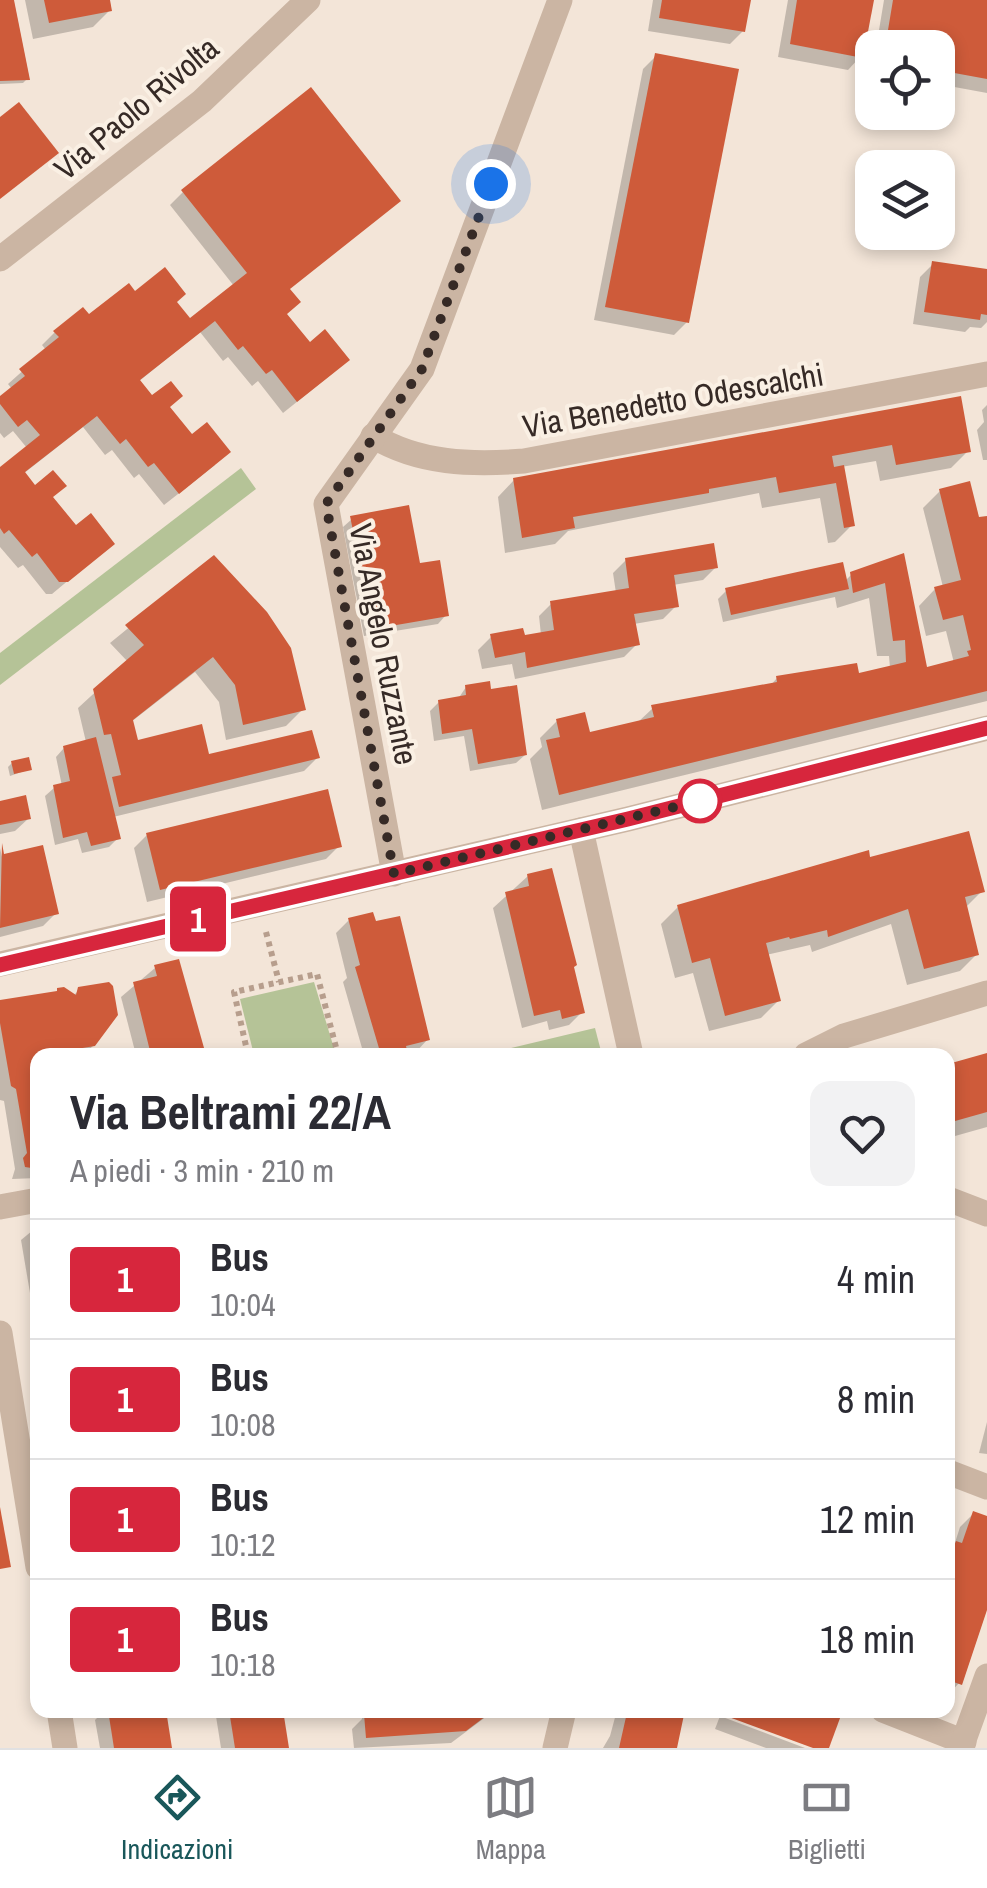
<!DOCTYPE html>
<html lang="it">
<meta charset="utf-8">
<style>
:root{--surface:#fff;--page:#f2f2f3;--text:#2b2b33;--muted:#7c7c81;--line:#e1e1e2;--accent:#19575a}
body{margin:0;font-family:"Archivo Narrow",sans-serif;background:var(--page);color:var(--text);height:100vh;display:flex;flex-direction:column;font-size:38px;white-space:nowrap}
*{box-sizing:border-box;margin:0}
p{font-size:32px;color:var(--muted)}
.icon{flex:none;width:55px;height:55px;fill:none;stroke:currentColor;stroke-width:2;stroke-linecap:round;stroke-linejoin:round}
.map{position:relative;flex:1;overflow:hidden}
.details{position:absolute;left:30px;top:1048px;width:925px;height:670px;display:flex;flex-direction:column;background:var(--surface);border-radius:20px;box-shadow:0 5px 15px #0003}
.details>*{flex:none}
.badge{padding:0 20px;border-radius:8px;font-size:35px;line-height:65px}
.fabs{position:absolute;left:855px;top:30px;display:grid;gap:20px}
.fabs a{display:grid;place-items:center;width:100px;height:100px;border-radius:20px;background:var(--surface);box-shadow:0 5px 15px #0003;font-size:50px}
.you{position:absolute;width:50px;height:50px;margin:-25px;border:8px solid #fff;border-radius:50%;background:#1a73e8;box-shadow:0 0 0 15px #1a73e833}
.map>.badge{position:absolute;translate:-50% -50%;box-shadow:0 0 0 5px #fff}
.round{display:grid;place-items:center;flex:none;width:105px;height:105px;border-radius:20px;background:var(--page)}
.overview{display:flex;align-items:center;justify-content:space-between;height:170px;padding:0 40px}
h1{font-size:48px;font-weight:700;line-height:75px}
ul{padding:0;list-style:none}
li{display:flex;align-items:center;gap:30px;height:120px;padding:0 40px;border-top:2px solid var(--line)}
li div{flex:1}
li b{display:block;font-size:38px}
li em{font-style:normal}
li .badge{min-width:110px;font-weight:700;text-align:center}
.dock{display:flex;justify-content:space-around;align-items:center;height:140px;border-top:2px solid var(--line);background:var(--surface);font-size:28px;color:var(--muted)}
.dock a{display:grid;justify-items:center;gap:5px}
.dock .selected{color:var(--accent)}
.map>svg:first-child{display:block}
.green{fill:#b5c397}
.shadow{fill:#0003}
.building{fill:#ce5b3a}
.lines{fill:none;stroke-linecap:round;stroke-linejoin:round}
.path{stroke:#b79e8d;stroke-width:6;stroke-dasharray:5 5;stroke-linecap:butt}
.minor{stroke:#cbb5a3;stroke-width:25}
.tertiary{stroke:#cbb5a3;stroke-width:25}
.line-casing{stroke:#fff;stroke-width:22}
.line{stroke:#d7263d;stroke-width:15}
.walk{stroke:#362a26;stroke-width:10;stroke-dasharray:0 18}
.stop-dot{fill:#fff;stroke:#d7263d;stroke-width:5}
.labels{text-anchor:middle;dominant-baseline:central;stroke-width:8;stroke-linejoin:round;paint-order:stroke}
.street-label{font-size:32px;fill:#362a26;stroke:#faf0e4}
</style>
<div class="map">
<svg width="987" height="1748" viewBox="0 0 987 1748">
<rect width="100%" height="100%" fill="#f3e5d8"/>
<g class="green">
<path d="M241,468L256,489L0,685V653Z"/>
<path d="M314,982L336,1055H254L240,999Z"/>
<path d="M595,1028L602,1055H482Z"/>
</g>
<g class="shadow">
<path d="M0,0H11L27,79L23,83L0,84Z"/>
<path d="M25,0H108L110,10L93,27L33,39Z"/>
<path d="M653,0H748L743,31L730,44L648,31Z"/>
<path d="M788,0H871L861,56L848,70L778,57Z"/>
<path d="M884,0H987V93L938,84V48H876Z"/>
<path d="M656,56L687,322L674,335L594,320L643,69Z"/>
<path d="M183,192L288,290L285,315L333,373L283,413L258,381L252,386L228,357L223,361L200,332L138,382L152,399L168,408L215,465L164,505L139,474L134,478L112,450L105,455L83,427L23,474L35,488L51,498L75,529L112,544L52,594H46L23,565L18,568L0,547V470L27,448L13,431L4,438L0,433V399L12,389L8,384L46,350L42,345L55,332L135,294L174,302L189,321L234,286L170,205Z"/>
<path d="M933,264L987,272V322L981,328L970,327L965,332L913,324L920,277Z"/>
<path d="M959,399L968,451L951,468L880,481L876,461L841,467L852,525L835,542L828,543L820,498L762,508L759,493L568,531L555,544L505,553L498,497L514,480Z"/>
<path d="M987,405V460H983L977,430L984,422L982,410Z"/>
<path d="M940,491L978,522L987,518V701L542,810L530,759L542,747L540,738L557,721L589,735L637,723L653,708L770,686L777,678L856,676L890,668L889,656H877L869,598L837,608L835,597L723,622L718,599L726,591L845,581L852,574L902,556L925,670L954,663L946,631L926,636L919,606L935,589L943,587L923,508Z"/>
<path d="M352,519L418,566L446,615L438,624L364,636L343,527Z"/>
<path d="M214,558L303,709L286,726L226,740L219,702L195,672L131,722L136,743L207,757L317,758L304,771L113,817L118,838L109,847L82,853L78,839L55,845L45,796L54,788L62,786L56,757L64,748L86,742L78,708L128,662L110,643Z"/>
<path d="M626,560L716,567L703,580L673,585L676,606L663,619L634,624L637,644L624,657L515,679L512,664L482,669L478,650L491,637L541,635L539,616L552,603L616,593L613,573Z"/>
<path d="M466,687L525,755L516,763L470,771L464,736L434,741L430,711L439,702L458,699Z"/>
<path d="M12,763L30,769L10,776L8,767Z"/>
<path d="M0,803L29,818L15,831L0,834Z"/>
<path d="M147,835L339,846L326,859L147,902L134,848Z"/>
<path d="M0,848L2,857L56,913L43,926L0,937Z"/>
<path d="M869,860L982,891L965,908L977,954L960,971L907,985L891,924L812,952L810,945L766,955L778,1001L761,1018L709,1031L693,973L675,978L661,924L678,907Z"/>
<path d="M528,876L572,968L582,1012L569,1025L549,1030L547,1021L522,1028L493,908Z"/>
<path d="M349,920L428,1039L415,1053L364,1055L343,982L347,978L336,933Z"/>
<path d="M155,968L203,1055H136L121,997Z"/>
<path d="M79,990L94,1045L83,1055H38V1178L12,1179L15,1169L4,1101L0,1100V1002L73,996Z"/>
<path d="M987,1055V1127L948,1138V1067Z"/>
<path d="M38,1226V1340L21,1240Z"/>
<path d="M987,1422V1454L979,1453Z"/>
<path d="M973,1514L987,1519V1602L959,1683L948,1695V1552L954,1546L960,1527Z"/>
<path d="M105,1710H164L170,1748H100L95,1720Z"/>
<path d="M215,1710H280L287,1748H221Z"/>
<path d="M361,1710H495L451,1743L354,1748L352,1729L362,1719Z"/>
<path d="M617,1710H683L674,1748H603L610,1736Z"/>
<path d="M720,1716L805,1748H766L715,1729Z"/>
</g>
<g class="building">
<path d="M0,0H14L30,80L0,81Z"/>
<path d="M44,0H110L112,11L49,23Z"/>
<path d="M662,0H751L745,32L659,18Z"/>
<path d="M797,0H874L863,58L790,44Z"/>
<path d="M893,0H987V79L938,70V48H885Z"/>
<path d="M655,53L739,69L689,323L605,307Z"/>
<path d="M311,87L401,201L290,289L301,302L287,314L310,342L325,329L350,360L297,402L272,370L266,374L243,346L238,350L215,321L140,380L152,395L171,381L183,396L170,407L192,434L207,422L231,452L179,494L154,463L148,467L126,439L120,444L97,416L25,472L35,485L53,470L67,486L53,497L76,525L91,513L115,544L68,582H59L37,553L32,557L9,530L4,534L0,528V467L40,435L27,420L18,427L0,404V396L25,376L19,369L59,337L53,331L83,307L89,314L129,283L135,291L165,267L186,294L177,302L190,318L247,273L181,190Z"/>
<path d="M19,102L59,153L0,199V117Z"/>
<path d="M932,261L987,269V315L981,314L980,320L924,312Z"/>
<path d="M961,396L971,452L896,465L892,445L832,456L834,467L844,465L855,526L844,528L836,483L779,493L776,477L709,489V493L573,517L575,528L522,538L513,478Z"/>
<path d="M970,481L979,517L987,516V691L559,795L546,740L560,737L556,719L585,712L590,732L654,717L651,705L777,682L776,676L857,663L859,673L906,662L905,640L893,641L885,583L853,593L850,572L904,553L927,667L969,656L967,651L971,650L963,615L943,620L934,587L961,580L939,489Z"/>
<path d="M409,505L420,563L440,560L449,616L373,629L350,516Z"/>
<path d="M714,543L718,568L674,575L679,607L634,614L640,645L527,668L525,652L495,658L490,634L523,628L525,635L554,630L550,601L629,588L625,558Z"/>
<path d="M214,555L267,612L291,648L306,710L243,725L235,685L213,657L133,720L138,740L202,724L209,754L312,730L320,758L119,807L112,777L121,775L111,734L104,735L93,689L144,645L125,625Z"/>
<path d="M843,562L849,589L731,615L725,588Z"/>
<path d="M490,681L491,689L517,685L527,755L478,764L472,729L442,734L438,700L466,695L465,685Z"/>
<path d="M96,737L121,839L91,846L87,832L63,838L53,785L70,781L63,746Z"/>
<path d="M29,757L32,770L14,774L11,761Z"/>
<path d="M328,789L342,847L160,890L146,833Z"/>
<path d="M26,795L31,819L0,825V801Z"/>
<path d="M969,831L985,892L965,897L979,955L924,969L908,909L828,937L827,930L790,939L789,937L766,943L781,1001L725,1016L710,958L692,963L677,905L869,850L870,857Z"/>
<path d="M2,843L4,854L43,845L59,914L0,928Z"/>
<path d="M552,868L577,965L574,967L585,1013L562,1019L560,1010L534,1016L505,892L529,886L527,874Z"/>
<path d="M373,912L376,921L400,916L430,1040L406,1046L408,1055H381L355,967L360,965L348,918Z"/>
<path d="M179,959L206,1055H151L133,982L157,976L154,965Z"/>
<path d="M109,982L113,986L118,1015L95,1046L70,1050L71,1055H38V1169L25,1167L23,1158L27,1153L16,1089L11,1086L0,1023V1000L57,991V988L64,987L76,995L78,987Z"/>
<path d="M987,1053V1112L948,1123V1064Z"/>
<path d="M0,1507L11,1567L0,1569Z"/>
<path d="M973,1511L987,1516V1610L962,1685L948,1680V1581L955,1558L950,1556L956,1541L962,1543Z"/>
<path d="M108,1710H166L172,1748H114Z"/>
<path d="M229,1710H283L289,1748H235Z"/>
<path d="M374,1710H494L466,1731L366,1738L364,1714L374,1713Z"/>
<path d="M633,1710H685L677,1748H619L626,1717L630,1718Z"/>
<path d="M729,1710H843L829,1748H813L726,1716Z"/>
</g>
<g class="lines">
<g class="path">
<path d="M266,932L279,982"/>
<path d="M248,1055L234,992L317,974L338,1055"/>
</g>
<g class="minor">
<path d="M0,259L202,101L308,0"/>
<path d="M373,436C419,464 472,465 524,461L987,374"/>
<path d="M581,830L631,1055"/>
<path d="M394,874L326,504L422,369L560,0"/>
<path d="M806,1055L844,1036L987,993"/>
<path d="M948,1199L987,1214"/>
<path d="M0,1207L38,1200"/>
<path d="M0,1333L38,1567"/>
<path d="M948,1472L987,1487"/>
<path d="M59,1710L65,1748"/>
<path d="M883,1710L964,1742"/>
<path d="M555,1748L564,1710"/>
<path d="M961,1748L987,1676"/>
</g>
<path class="tertiary" d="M0,964L628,819L987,728"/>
</g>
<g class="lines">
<defs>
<path id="line" d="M0,965L628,819L987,728"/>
</defs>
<use href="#line" class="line-casing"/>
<use href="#line" class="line"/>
<path class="walk" d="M491,184L422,369L326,504L394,874L700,801"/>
</g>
<circle class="stop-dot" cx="700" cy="801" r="20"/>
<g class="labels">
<g class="street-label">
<text transform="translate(136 108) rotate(-40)">Via Paolo Rivolta</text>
<text transform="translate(673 400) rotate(-10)">Via Benedetto Odescalchi</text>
<text transform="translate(384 644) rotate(79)">Via Angelo Ruzzante</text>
</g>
</g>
</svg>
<div class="fabs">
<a><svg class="icon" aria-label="locate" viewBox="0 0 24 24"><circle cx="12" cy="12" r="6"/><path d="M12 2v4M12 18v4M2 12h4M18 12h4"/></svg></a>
<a><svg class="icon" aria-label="layers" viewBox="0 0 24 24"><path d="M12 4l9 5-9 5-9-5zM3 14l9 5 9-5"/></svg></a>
</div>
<div class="you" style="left:491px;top:184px"></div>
<b class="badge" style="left:198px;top:919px;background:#d7263d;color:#fff">1</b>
<section class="details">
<div class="overview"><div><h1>Via Beltrami 22/A</h1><p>A piedi · 3 min · 210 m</p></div><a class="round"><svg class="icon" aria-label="heart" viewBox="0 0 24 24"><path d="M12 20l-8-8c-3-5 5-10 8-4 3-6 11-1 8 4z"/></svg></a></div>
<ul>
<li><span class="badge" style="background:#d7263d;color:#fff">1</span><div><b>Bus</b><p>10:04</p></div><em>4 min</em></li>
<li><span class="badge" style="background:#d7263d;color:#fff">1</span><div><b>Bus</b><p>10:08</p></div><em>8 min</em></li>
<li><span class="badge" style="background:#d7263d;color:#fff">1</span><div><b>Bus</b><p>10:12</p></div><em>12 min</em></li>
<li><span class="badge" style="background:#d7263d;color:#fff">1</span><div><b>Bus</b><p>10:18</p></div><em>18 min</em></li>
</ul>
</section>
</div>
<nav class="dock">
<a class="selected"><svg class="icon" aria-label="directions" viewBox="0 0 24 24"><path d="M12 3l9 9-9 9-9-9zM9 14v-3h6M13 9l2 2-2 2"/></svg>Indicazioni</a>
<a><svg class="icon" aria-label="map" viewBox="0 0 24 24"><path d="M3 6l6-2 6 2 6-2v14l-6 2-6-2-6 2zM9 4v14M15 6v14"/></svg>Mappa</a>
<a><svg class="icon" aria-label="tickets" viewBox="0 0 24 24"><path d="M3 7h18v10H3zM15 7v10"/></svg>Biglietti</a>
</nav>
